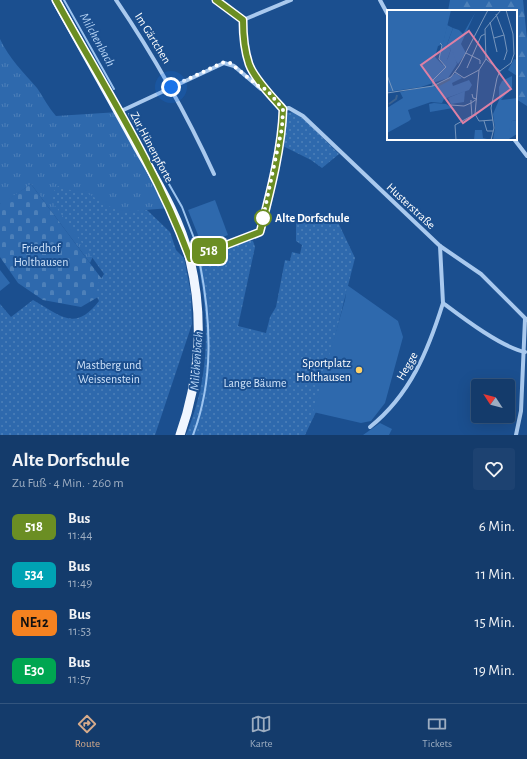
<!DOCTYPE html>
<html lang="de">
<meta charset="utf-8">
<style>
:root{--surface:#143b6b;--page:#1d4271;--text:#f1f3f6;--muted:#9dadc1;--line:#33557e;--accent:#d6ab8b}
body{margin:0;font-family:"Alegreya Sans",sans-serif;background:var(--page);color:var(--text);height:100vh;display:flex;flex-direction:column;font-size:15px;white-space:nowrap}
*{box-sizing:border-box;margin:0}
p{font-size:13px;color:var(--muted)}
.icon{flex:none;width:22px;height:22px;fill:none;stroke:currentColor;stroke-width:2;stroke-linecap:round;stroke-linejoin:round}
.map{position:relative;height:435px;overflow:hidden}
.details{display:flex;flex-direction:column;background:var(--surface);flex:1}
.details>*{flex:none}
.badge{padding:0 8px;border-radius:6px;font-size:14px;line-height:26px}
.needle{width:26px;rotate:306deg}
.fabs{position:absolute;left:471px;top:379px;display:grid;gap:8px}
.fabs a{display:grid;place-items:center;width:44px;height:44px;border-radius:4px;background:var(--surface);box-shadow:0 4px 16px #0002,0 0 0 1px var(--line);font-size:20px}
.you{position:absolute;width:20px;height:20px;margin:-10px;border:3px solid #fff;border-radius:50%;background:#1a73e8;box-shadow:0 0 0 6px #1a73e833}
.map>.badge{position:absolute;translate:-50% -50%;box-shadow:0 0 0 2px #fff}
.round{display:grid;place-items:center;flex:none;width:42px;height:42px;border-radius:4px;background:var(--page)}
.overview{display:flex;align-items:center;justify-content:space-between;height:68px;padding:0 12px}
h1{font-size:19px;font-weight:600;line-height:30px}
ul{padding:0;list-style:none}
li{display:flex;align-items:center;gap:12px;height:48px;padding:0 12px}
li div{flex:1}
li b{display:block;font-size:15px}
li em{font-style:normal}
li .badge{min-width:44px;font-weight:700;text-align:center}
.tabs{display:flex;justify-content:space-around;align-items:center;height:56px;border-top:1px solid var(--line);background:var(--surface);font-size:11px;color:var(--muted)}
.tabs a{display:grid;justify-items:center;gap:2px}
.tabs .selected{color:var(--accent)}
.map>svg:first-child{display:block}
.grass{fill:url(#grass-tufts)}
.forest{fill:url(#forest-firs)}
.cemetery{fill:url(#cemetery-stones)}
.park{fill:url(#park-dots)}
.pitch{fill:#2e69ad}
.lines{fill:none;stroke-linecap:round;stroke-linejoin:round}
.stream{stroke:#9cc4f0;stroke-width:2}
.minor{stroke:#a9c9ee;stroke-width:4}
.primary{stroke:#f0f6ff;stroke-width:9}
.line-casing{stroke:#fff;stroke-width:9}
.line{stroke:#6b8e23;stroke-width:6}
.walk{stroke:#fff;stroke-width:4;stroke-dasharray:0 7.2}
.stop-dot{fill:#fff;stroke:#6b8e23;stroke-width:2}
.poi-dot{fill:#ffd166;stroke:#1b4f8f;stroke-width:1.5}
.labels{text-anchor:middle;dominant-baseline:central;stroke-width:4;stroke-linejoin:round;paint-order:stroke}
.street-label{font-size:12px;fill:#fff;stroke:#1b4f8f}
.stop-label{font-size:12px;font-weight:bold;fill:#fff;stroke:#1b4f8f;text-anchor:start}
.park-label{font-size:12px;fill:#cfe3fa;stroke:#1b4f8f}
.poi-label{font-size:12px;fill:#fff;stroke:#1b4f8f;text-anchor:end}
.water-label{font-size:13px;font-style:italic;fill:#b5d3f5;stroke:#1b4f8f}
.inset-river{fill:none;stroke:#3c6290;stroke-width:2}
.inset-road{fill:none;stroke:#7695bc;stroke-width:1}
.view{fill:#dd80a5;fill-opacity:0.15;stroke:#dd80a5;stroke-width:2}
.inset-edge{fill:none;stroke:#fff;stroke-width:2}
</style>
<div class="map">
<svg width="527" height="435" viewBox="0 0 527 435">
<defs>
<pattern id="grass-tufts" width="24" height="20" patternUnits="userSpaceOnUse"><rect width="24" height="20" fill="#2e69ad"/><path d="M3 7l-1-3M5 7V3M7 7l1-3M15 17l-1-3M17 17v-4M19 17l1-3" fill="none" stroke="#4d80b9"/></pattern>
<pattern id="forest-firs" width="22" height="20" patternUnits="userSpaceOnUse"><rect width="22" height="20" fill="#2e69ad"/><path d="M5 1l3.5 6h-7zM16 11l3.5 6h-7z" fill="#4d80b9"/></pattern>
<pattern id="cemetery-stones" width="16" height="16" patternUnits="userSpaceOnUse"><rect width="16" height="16" fill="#2e69ad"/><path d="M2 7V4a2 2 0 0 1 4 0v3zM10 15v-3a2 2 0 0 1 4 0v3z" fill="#4d80b9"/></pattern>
<pattern id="park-dots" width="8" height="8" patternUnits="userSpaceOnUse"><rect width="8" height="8" fill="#2e69ad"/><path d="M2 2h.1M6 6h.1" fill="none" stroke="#4d80b9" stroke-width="1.8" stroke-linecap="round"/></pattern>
</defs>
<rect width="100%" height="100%" fill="#1b4f8f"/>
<path class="grass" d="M0,39C9,58 23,72 37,88C44,98 48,107 56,116L119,112L170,208L145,210L96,250L90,263L31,184L1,205L0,203Z"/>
<path class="forest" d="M450,0H523L527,39V106L516,99V11H448Z"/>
<path class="cemetery" d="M31,184L110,290L81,307L43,300L18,283L0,257V203L1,204Z"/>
<g class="park">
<path d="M294,112L305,120L339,154L322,168L311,160L283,146L287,113Z"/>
<path d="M58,186L76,192L83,190L106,205L122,212L147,210L170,232L176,250L184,258L191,294L192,324L155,435H0V304L11,317L33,300C61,316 75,332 99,301C93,291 98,283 104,274L49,197Z"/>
<path d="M296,213L335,216L355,258L316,412L305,435H186C210,377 210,323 198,263L200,259L248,240L253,241L255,247L238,326L266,333L270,317L276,307L285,260L290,261L292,252L300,254L302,245L296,241Z"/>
</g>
<g class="pitch">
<path d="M215,200L228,235L202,245L188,210Z"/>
<path d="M0,270L10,283L0,291Z"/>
<path d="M347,285L398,321L403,337L385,403L371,421L361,423L313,412L345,300Z"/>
<path d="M380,423L392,429L389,435H363Z"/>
</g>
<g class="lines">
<g class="stream">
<path d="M64,0L114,89"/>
<path d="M129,114L182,207L197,246"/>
<path d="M193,435C214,380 211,321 200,264"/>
</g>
<g class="minor">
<path d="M116,0C154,56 186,113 214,174"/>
<path d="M216,0L243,20C243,35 244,50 249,64C254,78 272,97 283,109"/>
<path d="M380,0L388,15"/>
<path d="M243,20L291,0"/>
<path d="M283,109L289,108L303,116L440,246L481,274L527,320"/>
<path d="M119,112L224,63L234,66L261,89H266"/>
<path d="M514,139L527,156"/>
<path d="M440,246L443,303C463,318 501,347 525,352"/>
<path d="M190,259L260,232C270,193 282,148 283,109"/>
<path d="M370,427C410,395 428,351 443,303"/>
<path d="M516,435L521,411L525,319"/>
</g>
<path class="primary" d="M56,0C83,49 111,98 138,148C158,183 181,220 190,260C204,318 200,379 180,435"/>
</g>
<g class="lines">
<defs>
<path id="line" d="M56,0C103,85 157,168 190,259L260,232C270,193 282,148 283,109C272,97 254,78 249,64C244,49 243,35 243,20L216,0"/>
</defs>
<use href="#line" class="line-casing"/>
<use href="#line" class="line"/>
<path class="walk" d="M171,87L224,62L230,63L261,88L266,89L283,109L282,128L263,218"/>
</g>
<circle class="stop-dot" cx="263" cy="218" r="8"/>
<circle class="poi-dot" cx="359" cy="370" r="4"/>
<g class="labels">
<g class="street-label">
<text transform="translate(153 38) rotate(58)">Im Gärtchen</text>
<text transform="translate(152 147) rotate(62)">Zur Hünenpforte</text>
<text transform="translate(411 206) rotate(43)">Husterstraße</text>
<text transform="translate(407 366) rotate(-60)">Hegge</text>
</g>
<g class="stop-label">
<text x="275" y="218">Alte Dorfschule</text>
</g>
<g class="park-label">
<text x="41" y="248">Friedhof<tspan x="41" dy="14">Holthausen</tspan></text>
<text x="109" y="365">Mastberg und<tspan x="109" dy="14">Weissenstein</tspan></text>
<text x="255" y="383">Lange Bäume</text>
</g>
<g class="poi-label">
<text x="351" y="363">Sportplatz<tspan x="351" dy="14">Holthausen</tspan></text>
</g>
<g class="water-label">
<text transform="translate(97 40) rotate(61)">Milchenbach</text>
<text transform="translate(197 361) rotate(-86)">Milchenbach</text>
</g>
</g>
<g transform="translate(387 10)">
<rect width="130" height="130" fill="#1b4f8f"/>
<path d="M88,3L74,34L79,43L71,54L68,50L60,51L64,39L59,37L66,18L72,20L76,24ZM130,110V122L122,123V116L125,111ZM88,120H95L96,128L104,130H87Z" fill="#2e69ad"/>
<path d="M127,49L130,50V66L121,60ZM125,66V77L114,90L130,88V110L125,111L122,122L128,121L130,124L120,130H106L108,118L106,104L112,90V77L115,71Z" fill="#2e69ad"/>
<path d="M60,15L66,18L59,37L64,39L58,56L52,49Z" fill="#2e69ad"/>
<path d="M0,0H64L56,34L51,36L48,47L56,55L66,42L70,54L61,68L34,77L0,82ZM69,63L75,68L65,73L66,76L82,70L85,75L82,80L57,89L55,93L44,92L21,100L24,109L22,111L0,123V98L16,88L13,82L53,74Z" fill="#2e69ad"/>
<path d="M78,81L77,92L64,94L61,88ZM47,93L59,94L66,98L43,102L42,94Z" fill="#2e69ad"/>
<path class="inset-river" d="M48,77L63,69M2,94L9,89L10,85"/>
<path class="inset-road" d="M109,4L117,25M103,12L110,42M107,28L117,25L120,41L117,50M79,43L93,50V54M99,49L113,61M80,58L94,26L98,24M68,62L77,68L92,60M0,65L6,81M46,76V70L59,57L52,49L55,35L53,33M0,83L46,76L64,67L72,56L101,0M64,95L77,96L84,93V90M85,106L84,93L90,89L86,88L85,84M106,110L92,111L88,104L92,60L99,49L98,19L114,0M97,111L100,121H106M69,130L68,115L88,104M104,130L107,118L104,98L110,68L113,61L124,53L127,44L126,24L119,0"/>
<path class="view" d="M82,21L124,79L76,113L34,55Z"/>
<rect width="130" height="130" class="inset-edge"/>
</g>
</svg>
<div class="fabs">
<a><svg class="needle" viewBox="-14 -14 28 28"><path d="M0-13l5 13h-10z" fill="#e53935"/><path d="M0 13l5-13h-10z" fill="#9dadc1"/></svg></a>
</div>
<div class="you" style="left:171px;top:87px"></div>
<b class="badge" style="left:209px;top:251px;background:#6b8e23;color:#fff">518</b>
</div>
<section class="details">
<div class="overview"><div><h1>Alte Dorfschule</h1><p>Zu Fuß · 4 Min. · 260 m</p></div><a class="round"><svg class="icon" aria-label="heart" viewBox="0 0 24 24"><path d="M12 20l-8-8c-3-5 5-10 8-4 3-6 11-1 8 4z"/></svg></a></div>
<ul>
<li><span class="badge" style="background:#6b8e23;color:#fff">518</span><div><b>Bus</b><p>11:44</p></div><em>6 Min.</em></li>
<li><span class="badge" style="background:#00a3b4;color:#fff">534</span><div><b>Bus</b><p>11:49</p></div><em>11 Min.</em></li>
<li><span class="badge" style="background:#f58220;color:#111">NE12</span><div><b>Bus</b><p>11:53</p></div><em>15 Min.</em></li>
<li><span class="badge" style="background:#00a651;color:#fff">E30</span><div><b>Bus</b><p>11:57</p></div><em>19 Min.</em></li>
</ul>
</section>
<nav class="tabs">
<a class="selected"><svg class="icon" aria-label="directions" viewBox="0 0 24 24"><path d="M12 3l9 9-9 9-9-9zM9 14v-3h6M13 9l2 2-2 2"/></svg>Route</a>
<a><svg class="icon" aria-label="map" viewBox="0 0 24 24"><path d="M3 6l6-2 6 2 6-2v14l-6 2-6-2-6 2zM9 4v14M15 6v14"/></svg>Karte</a>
<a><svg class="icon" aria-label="tickets" viewBox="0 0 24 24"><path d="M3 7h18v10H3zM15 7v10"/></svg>Tickets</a>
</nav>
